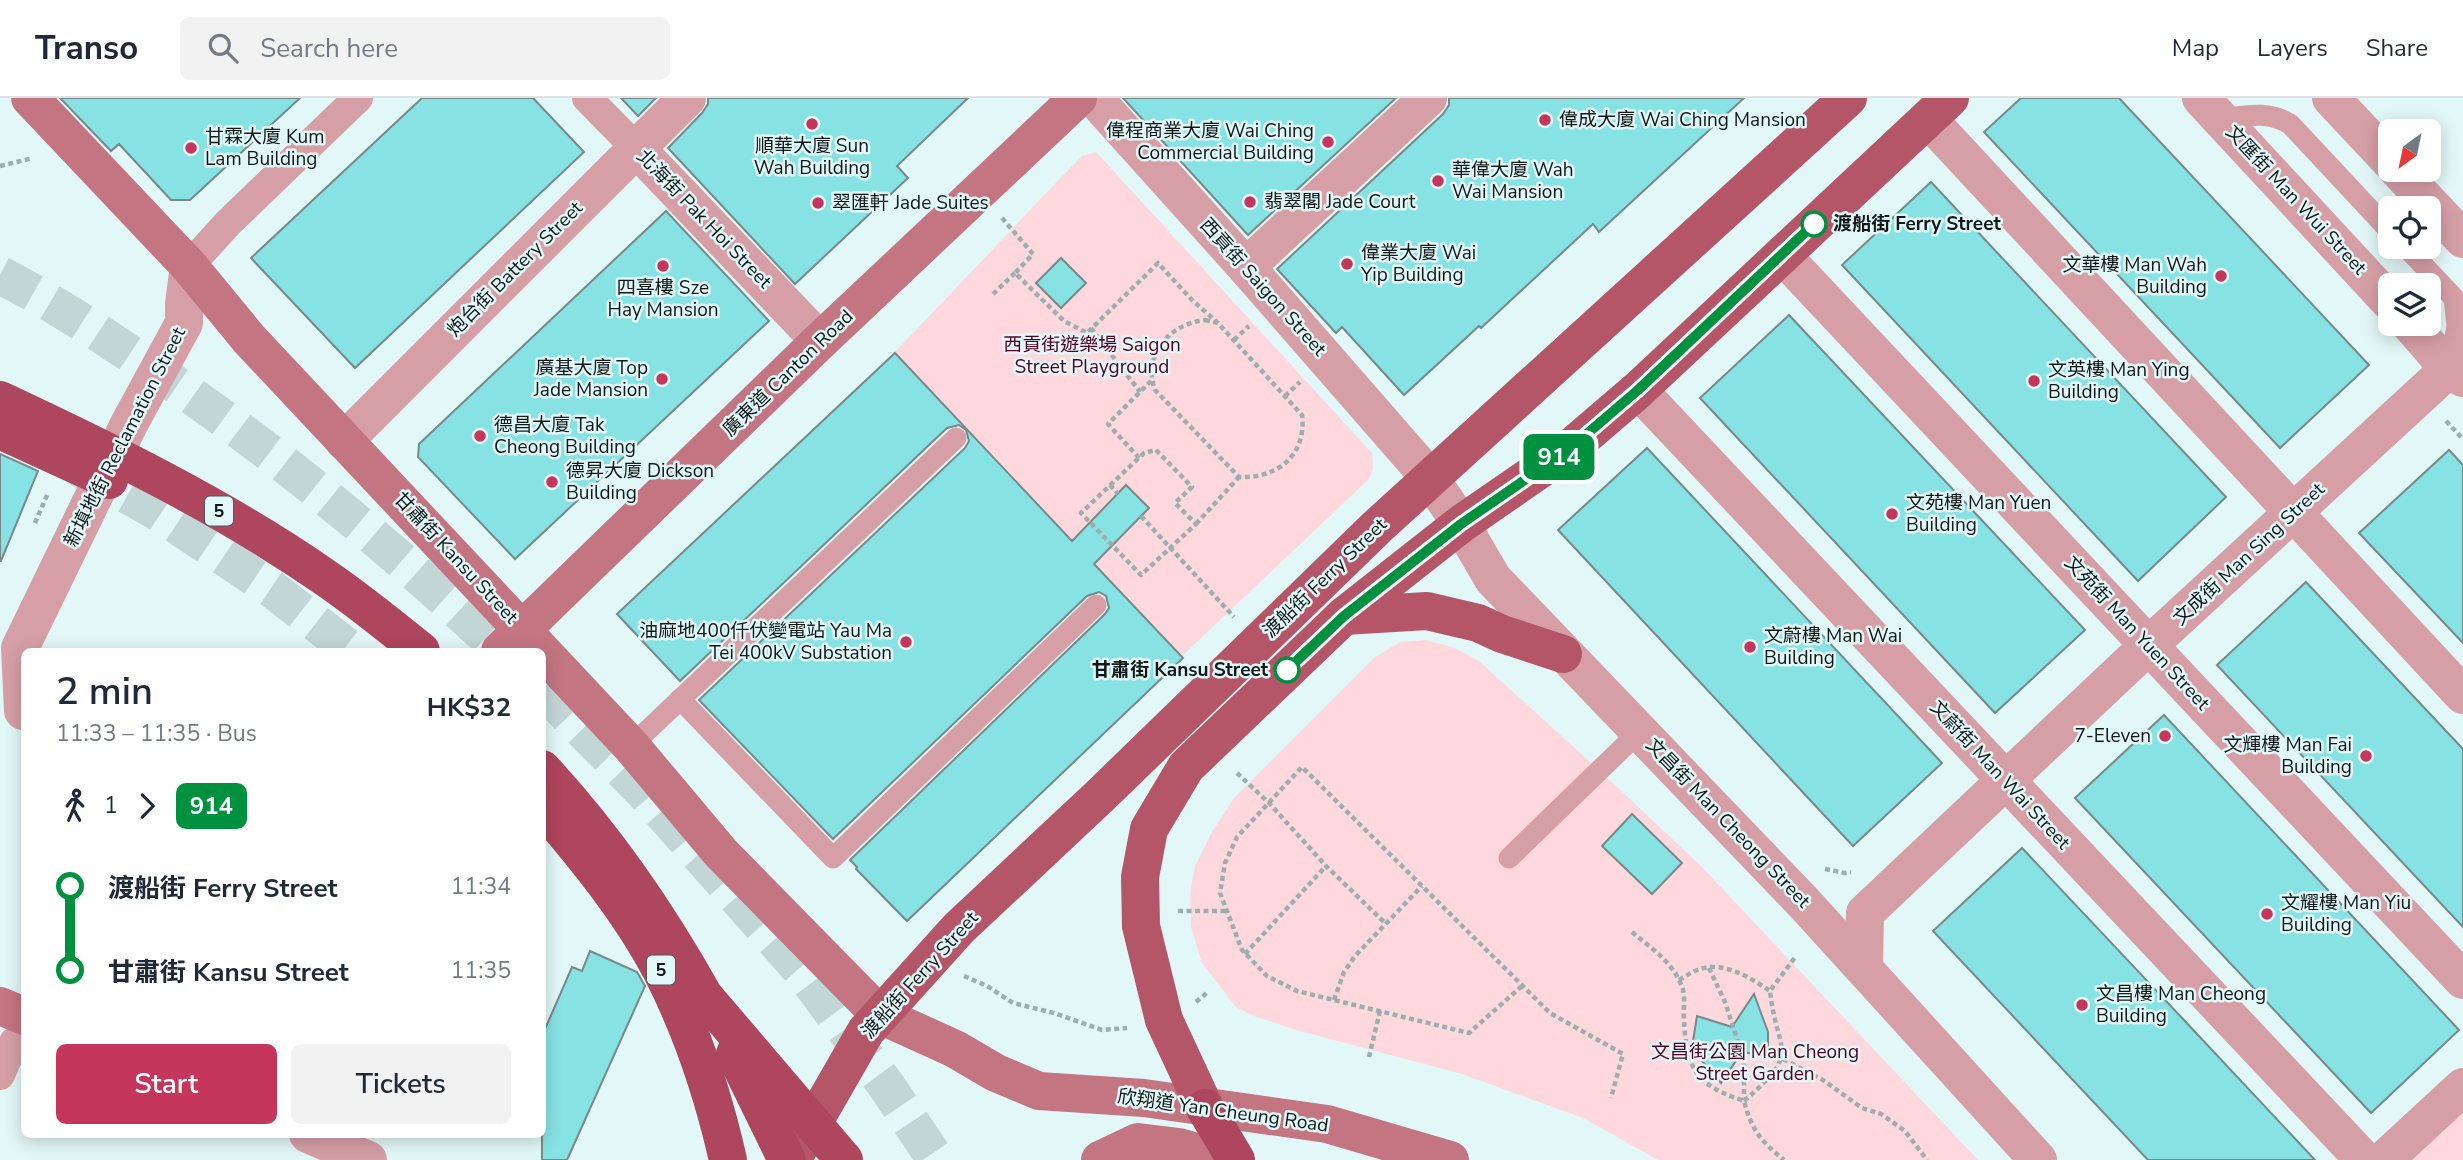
<!DOCTYPE html>
<meta charset="utf-8">
<style>
:root{--surface:#fff;--page:#f2f2f3;--text:#1f2937;--muted:#747a83;--line:#e0e1e3;--accent:#c5365c}
body{margin:0;font-family:"Nunito Sans","Noto Sans TC",sans-serif;background:var(--page);color:var(--text);height:100vh;display:flex;flex-direction:column;font-size:26px;white-space:nowrap}
*{box-sizing:border-box;margin:0}
p{font-size:23px;color:var(--muted)}
.icon{flex:none;width:38px;height:38px;fill:none;stroke:currentColor;stroke-width:2;stroke-linecap:round;stroke-linejoin:round}
.map{position:relative;flex:1;overflow:hidden}
.drawer{position:absolute;left:21px;top:550px;width:525px;height:490px;display:flex;flex-direction:column;background:var(--surface);border-radius:10px;box-shadow:0 4px 18px #0003}
.drawer>*{flex:none}
.badge{padding:0 14px;border-radius:10px;font-size:24px;line-height:46px}
.needle{width:46px;rotate:213deg}
.buttons{position:absolute;left:2378px;top:21px;display:grid;gap:14px}
.buttons a{display:grid;place-items:center;width:63px;height:63px;border-radius:10px;background:var(--surface);box-shadow:0 4px 18px #0003;font-size:35px}
.map>.badge{position:absolute;translate:-50% -50%;box-shadow:0 0 0 4px #fff}
.legs{display:flex;align-items:center;gap:10px;height:77px;padding:0 35px;font-size:23px}
.legs p{margin-inline-start:auto}
.overview{display:flex;align-items:center;justify-content:space-between;height:119px;padding:0 35px}
h1{font-size:38px;font-weight:600;line-height:52px}
.action{display:flex;gap:14px;margin-top:auto;padding:14px 35px}
.action a{flex:1;height:80px;border-radius:10px;background:var(--accent);color:#fff;font-size:28px;font-weight:600;line-height:80px;text-align:center}
.action a+a{background:var(--page);color:var(--text)}
ul{padding:0 35px;list-style:none}
li{display:flex;align-items:center;gap:24px;height:84px;font-size:26px}
li i{display:grid;place-items:center;width:10px;height:100%;margin:0 9px;background:currentColor}
li i::after{content:'';width:18px;height:18px;margin:-9px;border:5px solid;border-radius:50%;background:var(--surface)}
li p{margin-inline-start:auto}
li:first-child i{background:linear-gradient(#0000 50%,currentColor 0)}
li:last-child i{background:linear-gradient(currentColor 50%,#0000 0)}
header{display:flex;align-items:center;gap:42px;box-sizing:border-box;height:98px;padding:0 35px;background:var(--surface);border-bottom:2px solid var(--line)}
header strong{font-size:33px}
nav{display:flex;gap:38px;margin-inline-start:auto;font-size:24px}
.search{width:490px;height:63px;background:var(--page);display:flex;align-items:center;gap:18px;box-sizing:border-box;padding:0 24px;border-radius:10px;color:var(--muted);font-size:26px}
.map>svg:first-child{display:block}
.green{fill:#ffd8dd}
.building{fill:#87e2e4;stroke:#778989;stroke-width:2}
.lines{fill:none;stroke-linecap:round;stroke-linejoin:round}
.trunk-tunnel{stroke:#c3d6d6;stroke-width:38;stroke-dasharray:38 19;stroke-linecap:butt}
.path{stroke:#9daeae;stroke-width:4.5;stroke-dasharray:5 3.5;stroke-linecap:butt}
.service{stroke:#d69fa6;stroke-width:21}
.pedestrian{stroke:#d69fa6;stroke-width:30}
.minor{stroke:#d69fa6;stroke-width:38}
.tertiary{stroke:#d69fa6;stroke-width:38}
.secondary{stroke:#c47582;stroke-width:38}
.primary{stroke:#b55568;stroke-width:38}
.trunk{stroke:#ae465d;stroke-width:38}
.trunk-bridge{stroke:#ae465d;stroke-width:38}
.line-1-casing{stroke:#fff;stroke-width:16}
.line-1{stroke:#009140;stroke-width:10}
.poi-dot{fill:#c5365c;stroke:#e2f7f7;stroke-width:2.5}
.stop-1-dot{fill:#fff;stroke:#009140;stroke-width:3.5}
.labels{text-anchor:middle;dominant-baseline:central;stroke-width:5;stroke-linejoin:round;paint-order:stroke}
.shield{fill:#e2f7f7;stroke:#505b5b;stroke-width:2}
.shield-label{font-size:18px;font-weight:bold;fill:#111818}
.poi-label{font-size:19px;fill:#111818;stroke:#e2f7f7;text-anchor:start}
.street-label{font-size:19px;fill:#111818;stroke:#e2f7f7}
.stop-label{font-size:19px;font-weight:bold;fill:#111818;stroke:#e2f7f7;text-anchor:start}
.park-label{font-size:19px;fill:#55001d;stroke:#e2f7f7}
</style>
<header>
<strong>Transo</strong>
<div class="search"><svg class="icon" aria-label="search" viewBox="0 0 24 24"><circle cx="10" cy="10" r="6"/><path d="M15 15l6 6"/></svg>Search here</div>
<nav><a>Map</a><a>Layers</a><a>Share</a></nav>
</header>
<div class="map">
<svg width="2463" height="1062" viewBox="0 0 2463 1062">
<rect width="100%" height="100%" fill="#e2f7f7"/>
<g class="green">
<path d="M1096,54L1372,355L1373,371L1369,381L1182,558L895,254L1072,68L1082,58Z"/>
<path d="M1426,542L1455,550L1479,563L1599,672L1700,767L1978,1062H1658L1583,1020L1462,976L1296,932L1254,918L1236,909L1202,865L1191,829L1190,795L1195,768L1212,734L1234,700L1375,559L1400,544Z"/>
<path d="M2463,998V1062H2394Z"/>
</g>
<g class="building">
<path d="M60,0H300L190,102H171L119,46L111,53Z"/>
<path d="M422,0H533L584,54L355,270L251,160Z"/>
<path d="M621,0H656L638,18Z"/>
<path d="M708,0H968L897,68L908,80L795,186L668,50L702,15L708,6Z"/>
<path d="M1123,0H1396L1248,137Z"/>
<path d="M1449,0H1744L1599,134L1593,126L1481,230L1479,228L1404,297L1342,229L1336,235L1277,171L1443,16L1449,7Z"/>
<path d="M2021,0H2119L2369,267L2280,350L1984,34Z"/>
<path d="M1931,84L2226,399L2138,483L1842,167Z"/>
<path d="M666,113L769,223L515,461L418,359L419,346Z"/>
<path d="M1061,160L1086,185L1061,210L1036,185Z"/>
<path d="M1789,217L2085,532L1995,615L1700,300Z"/>
<path d="M895,255L1072,443L1126,387L1149,410L1094,466L1183,560L907,823L856,771L857,769L850,762L1105,516L1109,510L1106,498L1099,494L1087,498L833,741L699,602L965,350L969,343L966,332L959,327L947,330L680,583L617,516Z"/>
<path d="M1647,350L1942,665L1853,748L1558,432Z"/>
<path d="M2449,352L2463,367V545L2359,435Z"/>
<path d="M0,356L38,373L1,463H0Z"/>
<path d="M2306,484L2463,651V829L2217,567Z"/>
<path d="M2164,617L2459,932L2371,1015L2075,700Z"/>
<path d="M1632,716L1682,765L1652,796L1602,748Z"/>
<path d="M2022,750L2183,921L2315,1062H2148L1933,833Z"/>
<path d="M590,853L637,874L645,888L567,1062H542V938L572,869L582,873Z"/>
<path d="M1754,896L1768,934V958L1742,954L1721,985L1700,961L1693,943L1697,918L1732,929Z"/>
</g>
<g class="lines">
<g class="trunk-tunnel">
<path d="M0,177C55,205 107,240 159,275C281,358 394,452 502,553"/>
<path d="M78,369L156,413L272,491L352,553"/>
<path d="M542,591L644,694L803,874L888,990L936,1062"/>
</g>
<g class="path">
<path d="M0,68L33,60"/>
<path d="M1002,120L1033,156L1015,175L1064,223L1087,235L1158,165L1193,203L1217,224"/>
<path d="M993,196L1015,175"/>
<path d="M1205,222L1218,225L1302,317C1307,357 1277,381 1239,379L1155,292C1142,256 1170,226 1205,222Z"/>
<path d="M1091,230L1140,294"/>
<path d="M1234,242L1249,228"/>
<path d="M1285,298L1300,284"/>
<path d="M2446,323L2463,341"/>
<path d="M1156,352L1192,389L1175,405L1196,426L1141,477L1081,415L1144,355Z"/>
<path d="M1139,360L1108,326L1151,283"/>
<path d="M1110,387L1118,396"/>
<path d="M1141,418L1234,519"/>
<path d="M35,425L48,395"/>
<path d="M1196,426L1239,379"/>
<path d="M1237,675L1269,705L1326,768L1385,825"/>
<path d="M1825,771L1845,775L1851,774"/>
<path d="M1178,813H1226"/>
<path d="M1632,834C1651,850 1673,864 1682,889C1686,898 1683,910 1684,921C1686,971 1696,987 1744,1003C1752,1033 1761,1043 1784,1062"/>
<path d="M1245,856L1326,768"/>
<path d="M1709,870L1725,904L1744,962V1002"/>
<path d="M964,878L987,888L1013,905L1054,915L1102,932L1127,930"/>
<path d="M1679,882C1686,878 1693,873 1700,871C1724,863 1751,880 1770,893"/>
<path d="M1522,888L1469,935L1297,893L1267,878L1242,852L1220,795L1225,765L1237,739L1302,669L1550,915L1623,956L1611,1000"/>
<path d="M1334,902L1344,874L1355,858L1422,788"/>
<path d="M1196,904L1209,893"/>
<path d="M1369,959L1380,913"/>
<path d="M1783,961L1823,982L1862,1010L1881,1016L1905,1033L1927,1062"/>
<path d="M1744,1003C1803,952 1777,957 1770,893L1796,858"/>
</g>
<g class="service">
<path d="M2221,21C2247,18 2267,12 2290,26L2390,133"/>
<path d="M2406,149L2454,200L2457,228L2450,269"/>
<path d="M680,601L833,760L1096,507"/>
<path d="M631,648L956,340"/>
<path d="M1509,760L1640,633"/>
</g>
<g class="pedestrian">
<path d="M587,0L635,49"/>
<path d="M189,168L228,125L358,0"/>
<path d="M0,977L14,944"/>
</g>
<g class="minor">
<path d="M1094,0L1246,169L1430,380L1461,426L1493,481L1804,805L2038,1062"/>
<path d="M2201,0L2390,204"/>
<path d="M2331,0L2390,63"/>
<path d="M1928,21L2463,597"/>
<path d="M635,49L820,243"/>
<path d="M2398,72L2463,141"/>
<path d="M1782,157L2463,882"/>
<path d="M1246,169L1428,0"/>
<path d="M2410,226L2449,271L2463,280"/>
<path d="M1638,292L2364,1062"/>
<path d="M344,343L687,0"/>
<path d="M23,613L20,550L129,326L184,225V206L189,168"/>
<path d="M1864,869L1865,815L2149,547L2463,258"/>
<path d="M2384,1062L2463,989"/>
</g>
<path class="tertiary" d="M308,1036L368,1062"/>
<g class="secondary">
<path d="M30,0L189,168L249,241L631,648L721,755L880,917L955,951L996,975L1039,993L1144,1000L1327,1026L1450,1062"/>
<path d="M500,553L820,243L1078,0"/>
<path d="M0,908L24,918"/>
<path d="M1100,1062L1138,1044L1179,1049L1225,1062"/>
</g>
<g class="primary">
<path d="M1344,518L1427,513L1478,525L1502,536L1563,556"/>
<path d="M1205,1010L1164,922L1141,828L1140,779L1149,731L1186,669L1344,518L1461,426L1568,352L1638,292L1950,0"/>
<path d="M792,1062L866,933L959,830L1101,697L1377,429L1848,0"/>
</g>
<g class="trunk">
<path d="M542,671C606,740 658,816 704,898"/>
<path d="M1205,1010L1236,1062"/>
</g>
<g class="trunk-bridge">
<path d="M0,302C111,354 222,408 323,478C357,501 389,527 421,553"/>
<path d="M0,332L109,382"/>
<path d="M542,708C585,758 630,813 661,872C692,932 713,996 728,1062"/>
<path d="M704,898L844,1062"/>
<path d="M735,956L787,1062"/>
</g>
</g>
<g class="lines">
<defs>
<path id="line-1" d="M1287,572L1344,518L1461,426L1568,352L1638,292L1814,126"/>
</defs>
<use href="#line-1" class="line-1-casing"/>
<use href="#line-1" class="line-1"/>
</g>
<g class="poi-dot">
<circle cx="1545" cy="22" r="7"/>
<circle cx="812" cy="26" r="7"/>
<circle cx="1328" cy="44" r="7"/>
<circle cx="191" cy="50" r="7"/>
<circle cx="1438" cy="83" r="7"/>
<circle cx="1250" cy="104" r="7"/>
<circle cx="818" cy="105" r="7"/>
<circle cx="1347" cy="166" r="7"/>
<circle cx="663" cy="168" r="7"/>
<circle cx="2221" cy="178" r="7"/>
<circle cx="662" cy="281" r="7"/>
<circle cx="2034" cy="283" r="7"/>
<circle cx="480" cy="338" r="7"/>
<circle cx="552" cy="384" r="7"/>
<circle cx="1892" cy="416" r="7"/>
<circle cx="906" cy="544" r="7"/>
<circle cx="1750" cy="549" r="7"/>
<circle cx="2165" cy="638" r="7"/>
<circle cx="2366" cy="658" r="7"/>
<circle cx="2267" cy="816" r="7"/>
<circle cx="2082" cy="907" r="7"/>
</g>
<g class="stop-1-dot">
<circle cx="1814" cy="126" r="12"/>
<circle cx="1287" cy="572" r="12"/>
</g>
<g class="labels">
<g class="shield">
<rect x="205" y="398.5" width="28" height="29" rx="5"/>
<rect x="647" y="857.5" width="28" height="29" rx="5"/>
</g>
<g class="shield-label">
<text x="219" y="413">5</text>
<text x="661" y="872">5</text>
</g>
<g class="poi-label">
<text x="1559" y="22">偉成大廈 Wai Ching Mansion</text>
<text x="1314" y="33" text-anchor="end">偉程商業大廈 Wai Ching<tspan x="1314" dy="22">Commercial Building</tspan></text>
<text x="205" y="39">甘霖大廈 Kum<tspan x="205" dy="22">Lam Building</tspan></text>
<text x="812" y="48" text-anchor="middle">順華大廈 Sun<tspan x="812" dy="22">Wah Building</tspan></text>
<text x="1452" y="72">華偉大廈 Wah<tspan x="1452" dy="22">Wai Mansion</tspan></text>
<text x="1264" y="104">翡翠閣 Jade Court</text>
<text x="832" y="105">翠匯軒 Jade Suites</text>
<text x="1361" y="155">偉業大廈 Wai<tspan x="1361" dy="22">Yip Building</tspan></text>
<text x="2207" y="167" text-anchor="end">文華樓 Man Wah<tspan x="2207" dy="22">Building</tspan></text>
<text x="663" y="190" text-anchor="middle">四喜樓 Sze<tspan x="663" dy="22">Hay Mansion</tspan></text>
<text x="648" y="270" text-anchor="end">廣基大廈 Top<tspan x="648" dy="22">Jade Mansion</tspan></text>
<text x="2048" y="272">文英樓 Man Ying<tspan x="2048" dy="22">Building</tspan></text>
<text x="494" y="327">德昌大廈 Tak<tspan x="494" dy="22">Cheong Building</tspan></text>
<text x="566" y="373">德昇大廈 Dickson<tspan x="566" dy="22">Building</tspan></text>
<text x="1906" y="405">文苑樓 Man Yuen<tspan x="1906" dy="22">Building</tspan></text>
<text x="892" y="533" text-anchor="end">油麻地400仟伏變電站 Yau Ma<tspan x="892" dy="22">Tei 400kV Substation</tspan></text>
<text x="1764" y="538">文蔚樓 Man Wai<tspan x="1764" dy="22">Building</tspan></text>
<text x="2151" y="638" text-anchor="end">7-Eleven</text>
<text x="2352" y="647" text-anchor="end">文輝樓 Man Fai<tspan x="2352" dy="22">Building</tspan></text>
<text x="2281" y="805">文耀樓 Man Yiu<tspan x="2281" dy="22">Building</tspan></text>
<text x="2096" y="896">文昌樓 Man Cheong<tspan x="2096" dy="22">Building</tspan></text>
</g>
<g class="street-label">
<text transform="translate(2296 102) rotate(47)">文匯街 Man Wui Street</text>
<text transform="translate(704 121) rotate(46)">北海街 Pak Hoi Street</text>
<text transform="translate(515 171) rotate(-45)">炮台街 Battery Street</text>
<text transform="translate(1263 189) rotate(48)">西貢街 Saigon Street</text>
<text transform="translate(788 275) rotate(-44)">廣東道 Canton Road</text>
<text transform="translate(125 339) rotate(-63)">新填地街 Reclamation Street</text>
<text transform="translate(2249 456) rotate(-43)">文成街 Man Sing Street</text>
<text transform="translate(456 460) rotate(47)">甘肅街 Kansu Street</text>
<text transform="translate(1325 480) rotate(-44)">渡船街 Ferry Street</text>
<text transform="translate(2137 535) rotate(47)">文苑街 Man Yuen Street</text>
<text transform="translate(2000 677) rotate(47)">文蔚街 Man Wai Street</text>
<text transform="translate(1728 725) rotate(46)">文昌街 Man Cheong Street</text>
<text transform="translate(920 877) rotate(-48)">渡船街 Ferry Street</text>
<text transform="translate(1223 1013) rotate(8)">欣翔道 Yan Cheung Road</text>
</g>
<g class="stop-label">
<text x="1833" y="126">渡船街 Ferry Street</text>
<text x="1268" y="572" text-anchor="end">甘肅街 Kansu Street</text>
</g>
<g class="park-label">
<text x="1092" y="247">西貢街遊樂場 Saigon<tspan x="1092" dy="22">Street Playground</tspan></text>
<text x="1755" y="954">文昌街公園 Man Cheong<tspan x="1755" dy="22">Street Garden</tspan></text>
</g>
</g>
</svg>
<div class="buttons">
<a><svg class="needle" viewBox="-14 -14 28 28"><path d="M0-13l5 13h-10z" fill="#e53935"/><path d="M0 13l5-13h-10z" fill="#747a83"/></svg></a>
<a><svg class="icon" aria-label="locate" viewBox="0 0 24 24"><circle cx="12" cy="12" r="6"/><path d="M12 2v4M12 18v4M2 12h4M18 12h4"/></svg></a>
<a><svg class="icon" aria-label="layers" viewBox="0 0 24 24"><path d="M12 4l9 5-9 5-9-5zM3 14l9 5 9-5"/></svg></a>
</div>
<b class="badge" style="left:1559px;top:359px;background:#009140;color:#fff">914</b>
<section class="drawer">
<div class="overview"><div><h1>2 min</h1><p>11:33 – 11:35 · Bus</p></div><b>HK$32</b></div>
<div class="legs"><svg class="icon" aria-label="walk" viewBox="0 0 24 24"><circle cx="13" cy="4" r="2"/><path d="M13 8l-2 6 4 7M11 14l-3 7M7 12l3-4h3l4 4"/></svg>1<svg class="icon" aria-label="forward" viewBox="0 0 24 24"><path d="M9 5l7 7-7 7"/></svg><b class="badge" style="background:#009140;color:#fff">914</b></div>
<ul>
<li><i style="color:#009140"></i><b>渡船街 Ferry Street</b><p>11:34</p></li>
<li><i style="color:#009140"></i><b>甘肅街 Kansu Street</b><p>11:35</p></li>
</ul>
<div class="action"><a>Start</a><a>Tickets</a></div>
</section>
</div>
